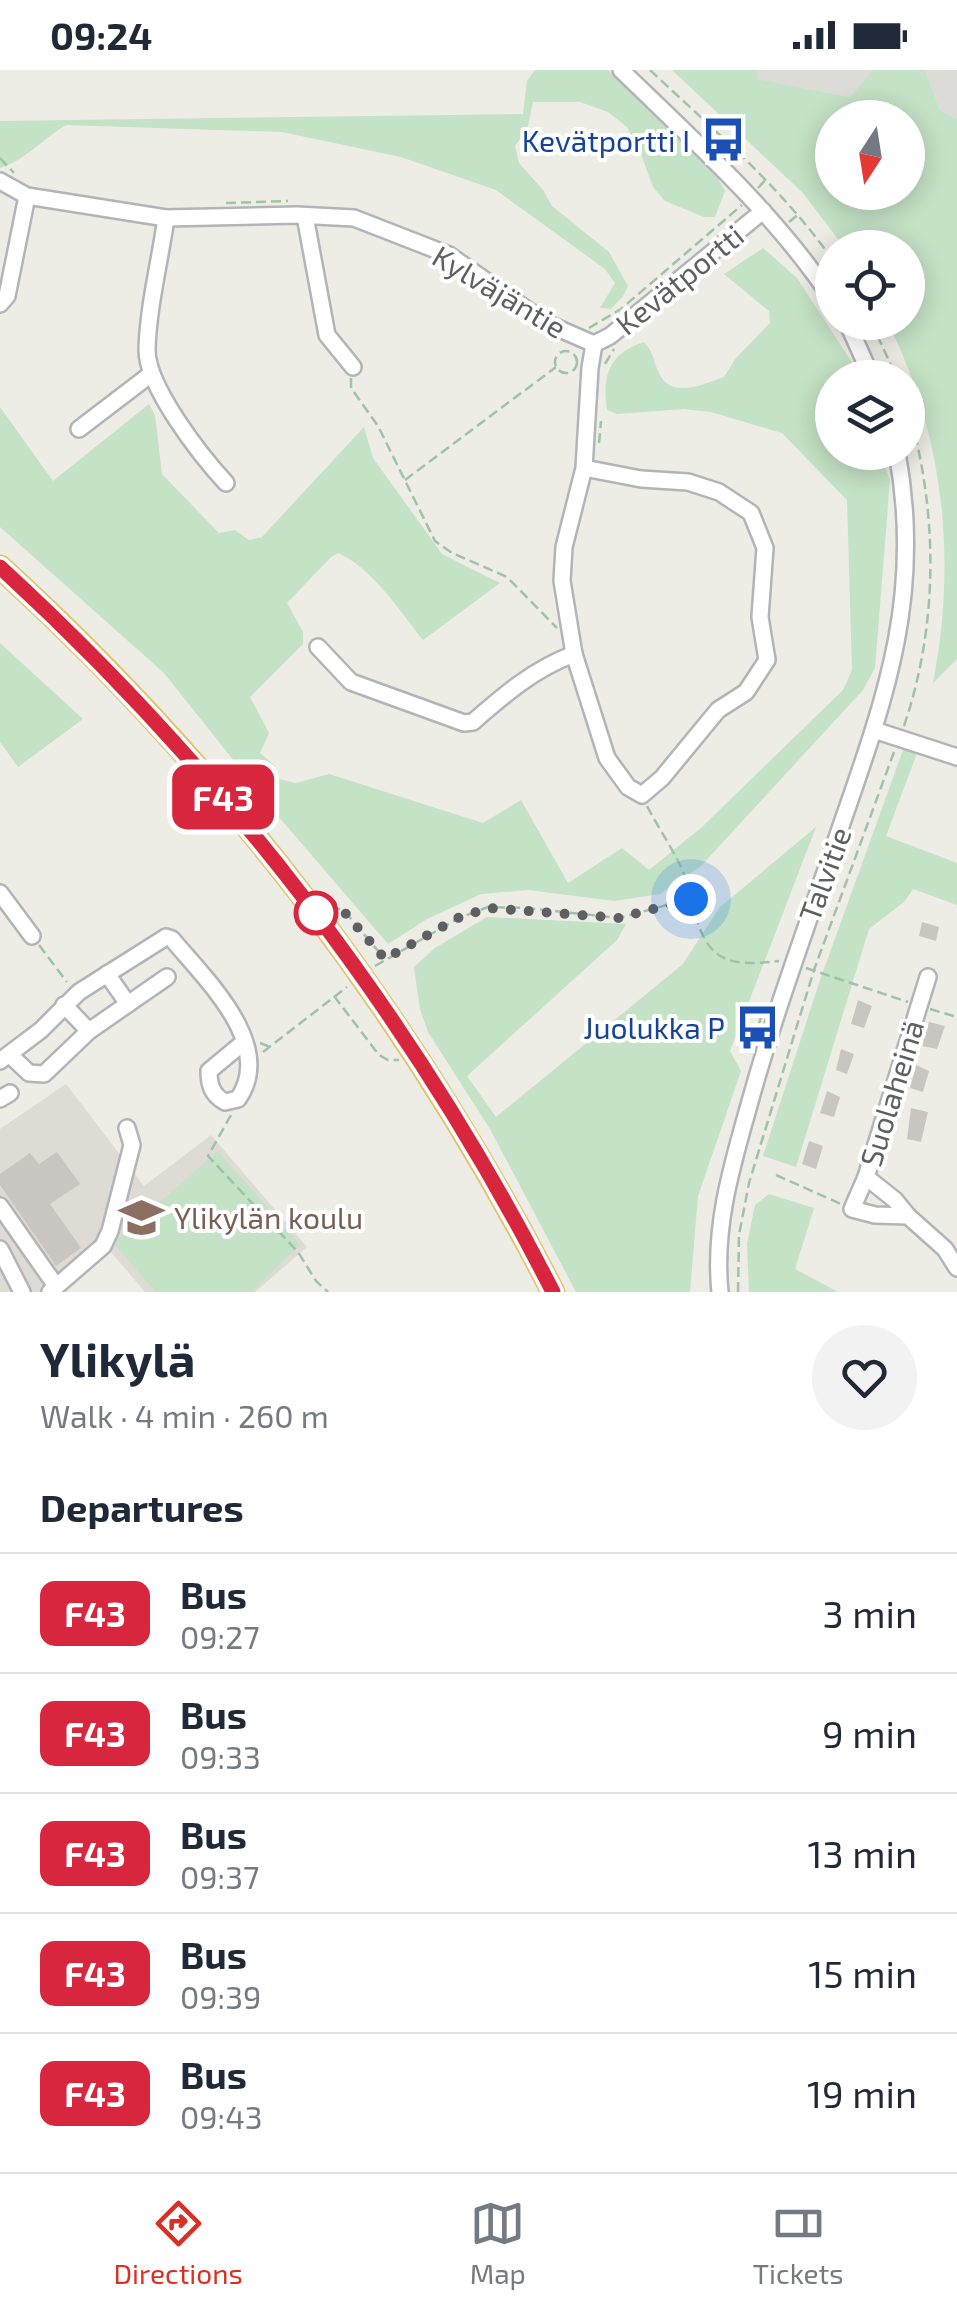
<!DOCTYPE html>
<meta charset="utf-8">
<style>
:root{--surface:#fff;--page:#f2f2f3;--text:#1f2937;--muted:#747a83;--line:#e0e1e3;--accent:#d93025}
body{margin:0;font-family:"Exo 2",sans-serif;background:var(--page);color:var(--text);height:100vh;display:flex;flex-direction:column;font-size:38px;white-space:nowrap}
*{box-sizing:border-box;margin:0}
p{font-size:32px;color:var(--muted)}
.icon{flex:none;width:55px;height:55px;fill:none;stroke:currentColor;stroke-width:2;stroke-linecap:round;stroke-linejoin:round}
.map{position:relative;height:1222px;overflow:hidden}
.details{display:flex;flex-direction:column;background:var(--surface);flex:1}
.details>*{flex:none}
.badge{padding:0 20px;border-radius:15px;font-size:35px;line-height:65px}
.needle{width:65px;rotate:192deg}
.fabs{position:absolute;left:815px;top:30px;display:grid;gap:20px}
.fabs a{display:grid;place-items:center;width:110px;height:110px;border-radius:50%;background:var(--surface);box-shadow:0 5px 25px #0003;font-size:50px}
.you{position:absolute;width:50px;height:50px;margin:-25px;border:8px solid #fff;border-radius:50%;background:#1a73e8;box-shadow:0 0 0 15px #1a73e833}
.map>.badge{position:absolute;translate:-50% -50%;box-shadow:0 0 0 5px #fff}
h2{padding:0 40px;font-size:38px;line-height:90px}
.round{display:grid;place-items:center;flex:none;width:105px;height:105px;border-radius:52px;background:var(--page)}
.headline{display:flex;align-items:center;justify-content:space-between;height:170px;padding:0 40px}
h1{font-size:48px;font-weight:700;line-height:75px}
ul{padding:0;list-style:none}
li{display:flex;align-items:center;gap:30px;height:120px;padding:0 40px;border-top:2px solid var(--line)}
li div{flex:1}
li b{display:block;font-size:38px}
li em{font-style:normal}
li .badge{min-width:110px;font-weight:700;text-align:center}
.status{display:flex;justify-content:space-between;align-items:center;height:70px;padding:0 50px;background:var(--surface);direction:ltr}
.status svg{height:28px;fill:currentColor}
.dock{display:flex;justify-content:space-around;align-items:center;height:140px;border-top:2px solid var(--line);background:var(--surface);font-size:28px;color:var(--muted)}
.dock a{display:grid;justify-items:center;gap:5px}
.dock .current{color:var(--accent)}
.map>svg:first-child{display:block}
.industrial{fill:#dcdbd7}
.education{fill:#dddbd3}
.green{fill:#c4e2c5;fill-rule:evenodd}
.building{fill:#c9c6c1}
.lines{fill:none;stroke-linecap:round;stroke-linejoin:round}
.minor-casing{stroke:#b2b4b8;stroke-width:20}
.major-casing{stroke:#e1c46a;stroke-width:25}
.path{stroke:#9ec2aa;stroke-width:2.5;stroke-dasharray:10 5;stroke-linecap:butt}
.minor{stroke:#fff;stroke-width:15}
.major{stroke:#f6edb1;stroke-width:20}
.line-casing{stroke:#fff;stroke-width:22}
.line{stroke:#d7263d;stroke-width:15}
.walk{stroke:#5d5f63;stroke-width:10;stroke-dasharray:0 18}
.stop-dot{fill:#fff;stroke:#d7263d;stroke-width:5}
.labels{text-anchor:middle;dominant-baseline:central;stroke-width:8;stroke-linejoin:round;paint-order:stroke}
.transit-label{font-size:30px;fill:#164399;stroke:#fff;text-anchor:end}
.street-label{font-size:30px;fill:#5d5f63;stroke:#fff}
.education-label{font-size:30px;fill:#785e54;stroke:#fff;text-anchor:start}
</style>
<div class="status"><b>09:24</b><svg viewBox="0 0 49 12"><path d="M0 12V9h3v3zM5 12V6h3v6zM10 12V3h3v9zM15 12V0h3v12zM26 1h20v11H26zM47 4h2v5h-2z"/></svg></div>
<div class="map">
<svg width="957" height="1222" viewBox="0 0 957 1222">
<rect width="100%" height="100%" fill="#edece5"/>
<g class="industrial">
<path d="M757,0H872L850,27L756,9Z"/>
<path d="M925,0H957V49L940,40Z"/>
</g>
<path class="education" d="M66,1014L144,1116L211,1065L307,1177L255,1222H145L111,1182L63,1222H0V1059Z"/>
<g class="green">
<path d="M535,0H608L715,103L725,121L715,147H704L665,131L653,117L641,84L627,57L608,42L580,32H533L527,60L515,76L519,93L543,120L552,136L609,182L628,216L623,226L611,239L600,238L615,213L605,199L496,120L401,87L282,62L66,55C42,69 26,90 0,98V51L523,44L527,11Z"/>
<path d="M672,0H757V9L850,27L872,0H925L940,40L957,49V589L933,613C957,490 944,365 888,253L908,252V178L844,177L803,123ZM832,48H908V122H832Z"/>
<path d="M763,178L797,208L855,297L858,307L832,308V382L880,383L890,410L875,598L863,620L701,796L660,824L614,831L528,820L481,824L427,849L388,874L278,746L164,603L0,457V337L53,411L149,334L155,345L162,404L219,463L235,460L249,470L262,467L364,357L373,388L442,484L500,513L423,570C400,541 372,498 338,483L331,487L287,533L303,562V574L250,627L269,663L260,683L275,696V708L296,713L329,704L483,753L521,730L568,813L622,778L649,800L702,757L843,620L852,600L847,430L782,363L711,342L684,339L617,344L607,340C602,306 609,283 644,272C653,281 653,290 658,301C669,330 702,315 724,307L736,288L770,253L769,241L724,204Z"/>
<path d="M0,573L83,649L18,697L0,672Z"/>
<path d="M903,680L917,683L886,766L957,793V835L913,819L904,832L869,859L796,1097L763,1086L819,913Z"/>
<path d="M816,757L730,981L741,1001L698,1126L690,1222H576L490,1059L428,962L420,939L414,897L435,878L487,847L626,854L617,870L467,1006L496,1047L683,894L719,838Z"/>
<path d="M218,1081L300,1175L251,1222H156L113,1173Z"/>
<path d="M769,1124L814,1138L795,1199L838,1222H749L747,1174L755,1135Z"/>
</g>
<g class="building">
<path d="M922,852L939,857L936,871L919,866Z"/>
<path d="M858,930L872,936L864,958L851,954Z"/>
<path d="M929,952L945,956L937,979L922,976Z"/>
<path d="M841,979L854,984L847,1004L836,1000Z"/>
<path d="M916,995L929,1001L923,1022L910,1018Z"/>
<path d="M827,1021L840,1027L834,1047L820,1043Z"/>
<path d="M911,1038L928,1042L921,1072L907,1069Z"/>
<path d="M809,1071L823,1076L816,1099L802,1094Z"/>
<path d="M57,1082L80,1114L50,1134L81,1178L56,1196L0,1115V1104L30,1083L39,1094Z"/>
</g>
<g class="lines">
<defs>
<g id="minor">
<path d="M621,0C696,73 774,142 832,229"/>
<path d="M0,111L27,126L166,148L297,145L354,148L449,185L546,253L594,274"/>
<path d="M305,146L327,265L353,297"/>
<path d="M166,148C160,191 148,237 147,280C147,317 201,386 226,413"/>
<path d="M0,234L7,226L27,126"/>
<path d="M847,252L872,308"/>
<path d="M594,274L610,266L763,141"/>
<path d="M79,359L151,304"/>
<path d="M584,398L641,409L688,412L719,422L751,443L765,478L760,547L767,590L746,622L718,640L662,708L642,725L628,717L607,688L574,584L562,511L564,477L584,398L590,298L594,274"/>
<path d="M318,577L351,612L464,653L473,652C505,624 534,599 574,584"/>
<path d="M874,660L957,687"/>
<path d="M0,823L32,866"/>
<path d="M107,904L128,934"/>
<path d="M928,907L866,1107L852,1139L875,1145L908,1146L945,1179L957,1198"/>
<path d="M64,935L89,961"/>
<path d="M10,985L29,1003L44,1004L89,961L167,907"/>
<path d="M0,991L41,960L79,922L166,867L172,869C205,909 276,975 238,1029L225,1032C212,1025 209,1015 209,1001L244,972"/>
<path d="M0,1029L10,1023"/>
<path d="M866,1107L895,1130L908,1146"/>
<path d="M0,1136L56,1216"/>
<path d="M0,1179L22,1222"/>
<path d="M50,1222L103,1176L110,1161L132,1075L127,1058"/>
<path d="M720,1222C713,1155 733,1092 751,1028C777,935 811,845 842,753C887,624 923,522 897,382"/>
</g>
<path id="major" d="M0,497C227,703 413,950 553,1222"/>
</defs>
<use href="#minor" class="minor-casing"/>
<use href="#major" class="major-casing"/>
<g class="path">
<path d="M650,0C715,61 781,117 832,189"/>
<path d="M0,88L14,103"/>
<path d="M758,118L767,108"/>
<path d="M226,133L288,131"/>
<path d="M789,152L799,144"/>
<path d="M871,252L897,308"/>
<path d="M589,258L621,239L742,135"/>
<circle cx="566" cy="292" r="11"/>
<path d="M605,294L614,279"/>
<path d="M351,308V318L378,356L435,471L452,483L507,507L557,558"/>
<path d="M599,373L601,351"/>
<path d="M405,410L556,297"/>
<path d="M904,656C939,553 938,441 908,338"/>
<path d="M647,736C659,759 675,782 685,806C689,816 690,827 693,837C707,892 727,897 779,891"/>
<path d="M331,835L346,843L384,888"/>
<path d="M39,875L67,912"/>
<path d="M375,896L459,848L488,837L527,838L619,848L689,829"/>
<path d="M806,898L908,932"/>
<path d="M334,926L379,985L388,990H399"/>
<path d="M930,939L957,947"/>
<path d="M758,957L762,944"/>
<path d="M260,973L270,977"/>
<path d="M263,982L347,917"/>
<path d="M231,1045L208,1086L298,1182L316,1211L328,1222"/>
<path d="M776,1105L841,1134"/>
<path d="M738,1222L739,1165L749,1113L814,900L894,682"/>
</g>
<use href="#minor" class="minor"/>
<use href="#major" class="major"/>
</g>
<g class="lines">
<defs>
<path id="line" d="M0,497C226,704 414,949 553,1222"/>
</defs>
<use href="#line" class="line-casing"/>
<use href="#line" class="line"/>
<path class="walk" d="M316,843L332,834L339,836L385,889L458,848L488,838L619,848L691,829"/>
</g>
<defs>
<symbol id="bus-bare" viewBox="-9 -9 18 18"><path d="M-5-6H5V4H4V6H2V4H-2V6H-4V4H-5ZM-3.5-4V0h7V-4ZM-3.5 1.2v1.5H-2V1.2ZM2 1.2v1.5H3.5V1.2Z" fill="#1a4fb4" stroke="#fff" stroke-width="2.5" paint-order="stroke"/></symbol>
<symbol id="school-bare" viewBox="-9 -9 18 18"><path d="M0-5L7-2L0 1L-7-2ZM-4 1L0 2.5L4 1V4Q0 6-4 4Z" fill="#8d6e63" stroke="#fff" stroke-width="2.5" paint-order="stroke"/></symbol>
</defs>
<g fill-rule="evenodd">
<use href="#bus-bare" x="692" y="38" width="63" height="63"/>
<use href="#bus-bare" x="726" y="926" width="63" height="63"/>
<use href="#school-bare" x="110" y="1116" width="63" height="63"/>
</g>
<circle class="stop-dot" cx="316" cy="843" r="20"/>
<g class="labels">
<g class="transit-label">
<text x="690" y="70">Kevätportti I</text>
<text x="725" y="957">Juolukka P</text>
</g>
<g class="street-label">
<text transform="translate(679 209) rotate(-39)">Kevätportti</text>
<text transform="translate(500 221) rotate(31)">Kylväjäntie</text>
<text transform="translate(824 804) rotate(-70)">Talvitie</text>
<text transform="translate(891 1023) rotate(-73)">Suolaheinä</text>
</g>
<g class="education-label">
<text x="174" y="1147">Ylikylän koulu</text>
</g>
</g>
</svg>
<div class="fabs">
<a><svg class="needle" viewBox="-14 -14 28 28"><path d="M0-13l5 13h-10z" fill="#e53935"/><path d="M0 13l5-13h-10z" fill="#747a83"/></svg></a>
<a><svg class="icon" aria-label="locate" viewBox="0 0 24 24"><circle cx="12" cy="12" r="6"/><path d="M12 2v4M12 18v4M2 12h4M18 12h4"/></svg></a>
<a><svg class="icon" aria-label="layers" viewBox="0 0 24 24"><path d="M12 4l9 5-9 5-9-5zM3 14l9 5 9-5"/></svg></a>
</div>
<div class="you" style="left:691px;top:829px"></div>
<b class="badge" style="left:223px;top:727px;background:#d7263d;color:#fff">F43</b>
</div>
<section class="details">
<div class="headline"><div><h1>Ylikylä</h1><p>Walk · 4 min · 260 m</p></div><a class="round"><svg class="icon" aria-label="heart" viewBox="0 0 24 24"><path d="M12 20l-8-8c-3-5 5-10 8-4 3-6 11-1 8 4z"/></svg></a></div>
<h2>Departures</h2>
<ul>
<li><span class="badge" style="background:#d7263d;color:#fff">F43</span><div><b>Bus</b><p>09:27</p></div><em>3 min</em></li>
<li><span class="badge" style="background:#d7263d;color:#fff">F43</span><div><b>Bus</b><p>09:33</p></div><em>9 min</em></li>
<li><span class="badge" style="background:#d7263d;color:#fff">F43</span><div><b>Bus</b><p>09:37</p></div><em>13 min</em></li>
<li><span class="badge" style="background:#d7263d;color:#fff">F43</span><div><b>Bus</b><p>09:39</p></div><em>15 min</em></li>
<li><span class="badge" style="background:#d7263d;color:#fff">F43</span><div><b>Bus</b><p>09:43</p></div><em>19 min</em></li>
</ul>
</section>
<nav class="dock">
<a class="current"><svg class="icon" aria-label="directions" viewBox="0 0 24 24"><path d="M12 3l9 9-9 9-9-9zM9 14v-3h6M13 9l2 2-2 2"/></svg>Directions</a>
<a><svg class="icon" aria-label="map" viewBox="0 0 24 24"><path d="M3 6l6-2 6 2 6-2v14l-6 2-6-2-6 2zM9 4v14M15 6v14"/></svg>Map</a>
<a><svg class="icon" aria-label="tickets" viewBox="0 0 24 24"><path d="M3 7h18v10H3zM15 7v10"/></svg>Tickets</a>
</nav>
